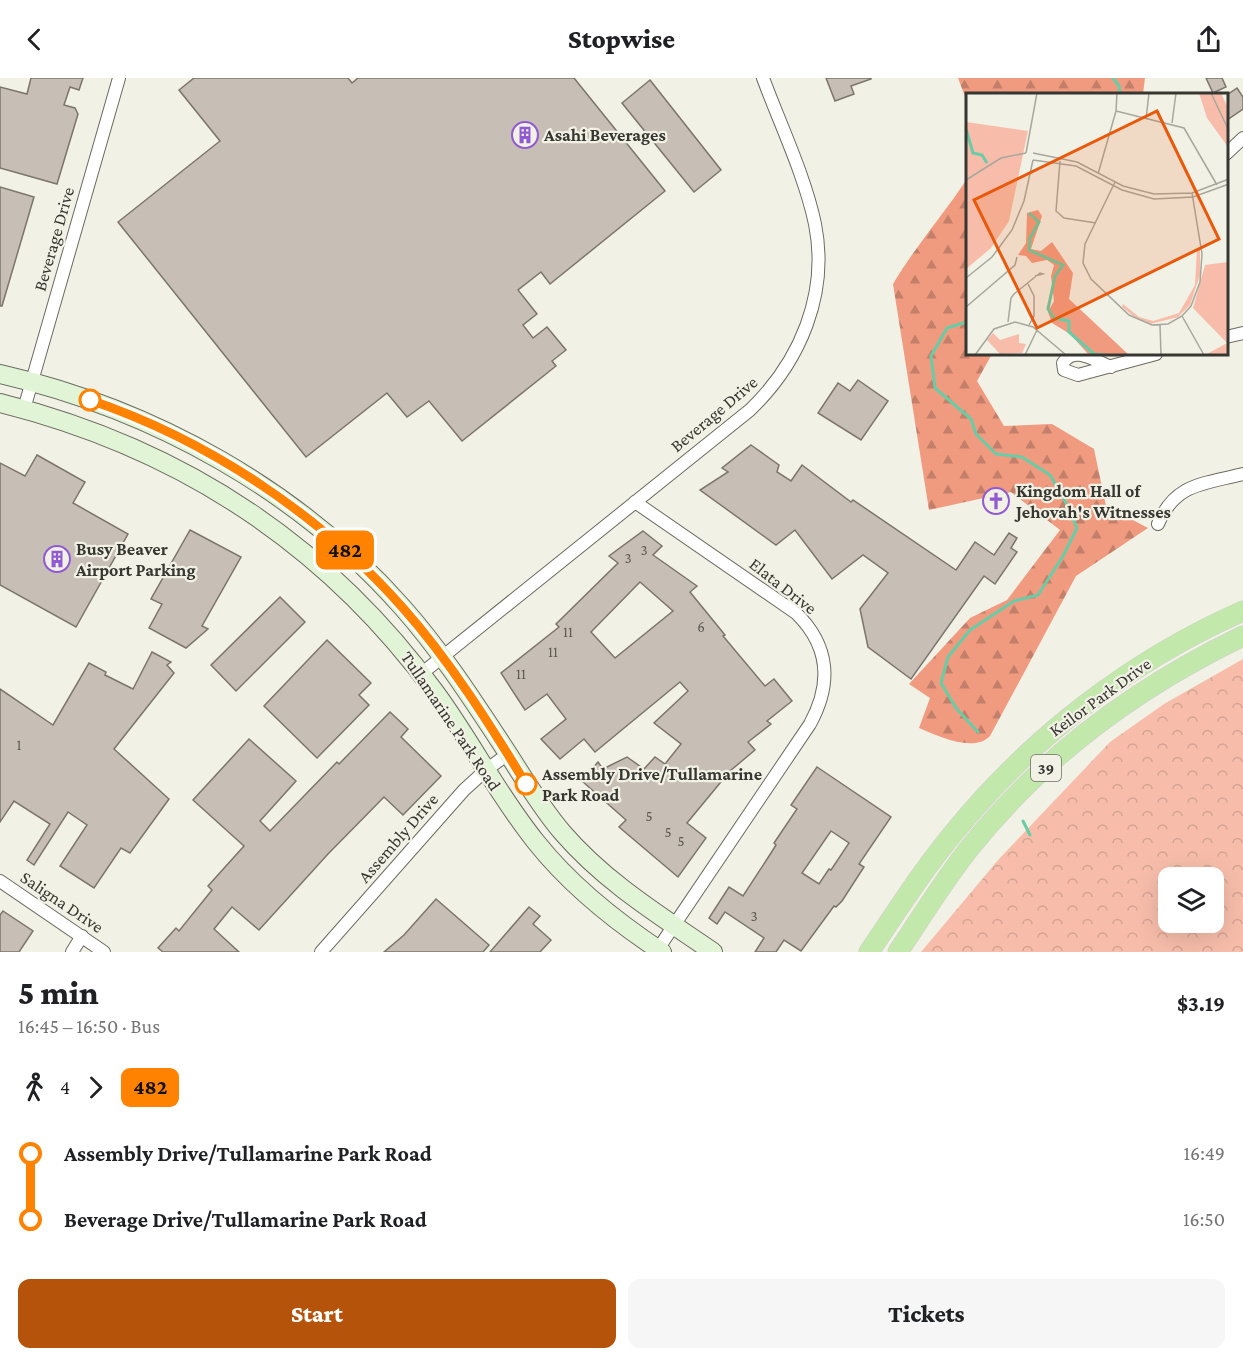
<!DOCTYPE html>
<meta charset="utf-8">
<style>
:root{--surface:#fff;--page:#f6f6f6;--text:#202124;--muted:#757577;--accent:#b45309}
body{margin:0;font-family:"Crimson Pro",serif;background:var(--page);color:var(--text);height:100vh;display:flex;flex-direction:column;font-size:22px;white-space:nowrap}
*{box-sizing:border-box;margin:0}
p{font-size:20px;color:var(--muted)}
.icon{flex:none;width:33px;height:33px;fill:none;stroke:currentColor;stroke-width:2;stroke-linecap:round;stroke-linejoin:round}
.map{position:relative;height:874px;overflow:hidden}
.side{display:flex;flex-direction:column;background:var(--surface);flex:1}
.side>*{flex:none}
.badge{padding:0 12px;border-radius:9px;font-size:21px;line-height:39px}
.fabs{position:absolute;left:1158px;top:789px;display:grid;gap:12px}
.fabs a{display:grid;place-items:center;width:66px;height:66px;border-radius:12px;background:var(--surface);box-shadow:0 6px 24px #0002;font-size:30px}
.map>.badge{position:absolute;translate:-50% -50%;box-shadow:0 0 0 3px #fff}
.legs{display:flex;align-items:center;gap:9px;height:66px;padding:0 18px;font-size:20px}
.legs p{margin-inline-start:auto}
.summary{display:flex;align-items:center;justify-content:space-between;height:102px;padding:0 18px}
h1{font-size:33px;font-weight:800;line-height:45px}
.action{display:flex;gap:12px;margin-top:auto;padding:12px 18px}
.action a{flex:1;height:69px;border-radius:12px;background:var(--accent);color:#fff;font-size:24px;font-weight:800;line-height:69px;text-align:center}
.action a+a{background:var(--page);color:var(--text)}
ul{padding:0 18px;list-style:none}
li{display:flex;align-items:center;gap:21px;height:66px;font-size:22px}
li i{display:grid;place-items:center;width:9px;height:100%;margin:0 8px;background:currentColor}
li i::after{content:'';width:15px;height:15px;margin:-8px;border:4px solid;border-radius:50%;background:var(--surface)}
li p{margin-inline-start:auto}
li:first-child i{background:linear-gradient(#0000 50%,currentColor 0)}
li:last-child i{background:linear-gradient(currentColor 50%,#0000 0)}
header{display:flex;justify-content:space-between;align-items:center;height:78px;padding:0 18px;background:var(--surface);font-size:27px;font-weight:800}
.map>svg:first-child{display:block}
.forest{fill:url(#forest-firs)}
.park{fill:url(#park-crowns);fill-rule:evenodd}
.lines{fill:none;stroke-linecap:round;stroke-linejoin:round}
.stream{stroke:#68cca6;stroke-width:3}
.building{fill:#c7beb5;stroke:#7c756c;stroke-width:1.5;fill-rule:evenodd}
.street-casing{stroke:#6c6b61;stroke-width:14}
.secondary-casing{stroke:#6c6b61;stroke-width:20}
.primary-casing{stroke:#cfcfce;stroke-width:21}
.street{stroke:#fff;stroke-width:12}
.secondary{stroke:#e1f4d6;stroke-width:18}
.primary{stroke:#c2e8ac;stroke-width:20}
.line-1-casing{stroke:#fff;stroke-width:14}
.line-1{stroke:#ff8200;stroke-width:9}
.stop-1-dot{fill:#fff;stroke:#ff8200;stroke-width:3}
.labels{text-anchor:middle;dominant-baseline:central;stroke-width:4.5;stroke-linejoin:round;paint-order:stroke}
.number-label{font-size:15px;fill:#5b5953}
.shield{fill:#f2f1e5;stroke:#6f6f68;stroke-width:1.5}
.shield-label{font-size:16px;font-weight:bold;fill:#373732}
.poi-label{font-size:18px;font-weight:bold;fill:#373732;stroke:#f2f1e5;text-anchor:start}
.street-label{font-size:18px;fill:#373732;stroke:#f2f1e5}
.stop-label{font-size:18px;font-weight:bold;fill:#373732;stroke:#f2f1e5;text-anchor:start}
.inset-river{fill:none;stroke:#68cca6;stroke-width:3}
.inset-road{fill:none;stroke:#a7a79d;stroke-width:1.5}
.view{fill:#e8590c;fill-opacity:0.15;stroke:#e8590c;stroke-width:3}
.inset-edge{fill:none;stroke:#373732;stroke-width:3}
</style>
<header><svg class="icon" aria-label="back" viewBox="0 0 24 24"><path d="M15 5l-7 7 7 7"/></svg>Stopwise<svg class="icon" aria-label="share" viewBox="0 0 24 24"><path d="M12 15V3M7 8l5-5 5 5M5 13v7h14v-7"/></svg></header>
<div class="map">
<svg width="1243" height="874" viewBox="0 0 1243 874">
<defs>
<pattern id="forest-firs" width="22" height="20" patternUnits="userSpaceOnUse" patternTransform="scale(1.5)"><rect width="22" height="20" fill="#f09b80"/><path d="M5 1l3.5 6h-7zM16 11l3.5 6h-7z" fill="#c37f69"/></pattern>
<pattern id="park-crowns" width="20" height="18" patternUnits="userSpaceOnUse" patternTransform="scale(1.5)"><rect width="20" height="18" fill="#f7bdaa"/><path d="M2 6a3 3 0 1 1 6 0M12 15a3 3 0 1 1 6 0" fill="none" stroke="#d4a393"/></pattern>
</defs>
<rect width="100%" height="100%" fill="#f2f1e5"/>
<g class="forest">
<path d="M958,0H1145L1143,16H967V24Z"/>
<path d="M967,101V276H992L977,303L1004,348L1052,346L1094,371L1106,428L1148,450L1076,498L990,658C974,675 938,658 919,650L930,620L909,606L970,540L1007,522L1060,452L1011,414L929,432L893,206C915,169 943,137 967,101Z"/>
</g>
<path class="park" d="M1243,581V874H921L999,781L1110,664L1164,626ZM1168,800H1214V844H1168Z"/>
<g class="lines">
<g class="stream">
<path d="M1113,0L1119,8L1120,16"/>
<path d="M967,244L947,250L931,278L935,310L971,341L976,356L996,376L1022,379L1050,397L1065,423L1077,450L1063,478L1038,517L1014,523L970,552L948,579L941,605L956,630L978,654"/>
<path d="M1023,743L1030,757"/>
</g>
</g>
<g class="building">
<path d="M31,0H83L79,12L70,9L64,27L75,30L78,36L57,106L0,90V9L27,16Z"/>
<path d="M194,0H348L352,5L358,0H574L665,113L550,206L541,194L518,212L537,236L523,247L533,260L547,249L566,272L552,283L556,288L462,363L429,323L407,339L387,315L306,379L118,144L220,63L179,12Z"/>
<path d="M826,0H871V1L851,8L854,16L835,23Z"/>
<path d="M1206,0H1222L1226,9L1213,15Z"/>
<path d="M650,2L721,92L694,114L622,25Z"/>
<path d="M1237,10L1243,19V31L1227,42V17Z"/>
<path d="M0,109L34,119L2,228H0Z"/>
<path d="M858,302L888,323L861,362L818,335L838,305L850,313Z"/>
<path d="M751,367L779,387L777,394L791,403L802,387L851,424L853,422L956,492L975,464L994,477L1009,455L1017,460L1011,470L1017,474L995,506L984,498L911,601L868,569L860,531L888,495L863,477L832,501L795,452L776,467L700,412L728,394L722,390Z"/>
<path d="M37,377L85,404L73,425L128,456L76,549L0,507V385L25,398Z"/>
<path d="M190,452L241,479L202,548L208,551L186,570L149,550L162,526L151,521Z"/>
<path d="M643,453L662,468L653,477L697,508L690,514L725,557L723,558L765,608L774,601L792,623L767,643L771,646L748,664L755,672L730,693L687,745L706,760L678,799L619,749L626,742L582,703L598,684L603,691L627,679L644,691L655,679L665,686L681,666L654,645L688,613L680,604L595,674L584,661L560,681L541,661L566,641L547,616L525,632L501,595L559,549L556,546L618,485L609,478ZM640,504L673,533L615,580L591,554Z"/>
<path d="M280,519L305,544L236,613L211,587Z"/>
<path d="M327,562L371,605L359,617L369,627L317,680L264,628Z"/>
<path d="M152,574L171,584L167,587L174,595L114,671L169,721L130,775L121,770L94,810L60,788L87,747L68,734L34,787L27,782L50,746L14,723L0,744V611L53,647L89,585L106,594L105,597L133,611Z"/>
<path d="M390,634L408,651L401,659L441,698L403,737L384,719L328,776L259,852L232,829L214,851L239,874H163L158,870L176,850L179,853L212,812L208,808L244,768L193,722L249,661L296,703L260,743L270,753L337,684L339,686Z"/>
<path d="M817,689L891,739L859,786L864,789L842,823L836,829L834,828L801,873L784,862L776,874H755L764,860L725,834L717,846L709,840L729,809L743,818L771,775L776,767L774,765L797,731L791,727ZM831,753L849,765L831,792L829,791L819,806L802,795Z"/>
<path d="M436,821L489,867L483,874H384L404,857Z"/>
<path d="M529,829L540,838L533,846L551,862L540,874H490Z"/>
<path d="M3,833L33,853L19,874H0V837Z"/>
</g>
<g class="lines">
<defs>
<g id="street">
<path d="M1226,76L1243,60"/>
<path d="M1226,259L1243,255"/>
<path d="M1111,289C1095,283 1074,267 1063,285L1064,292L1078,297L1156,276"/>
<path d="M24,331L119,0"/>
<path d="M635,424L796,535C830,568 832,606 810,646L658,871"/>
<path d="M1158,446C1175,405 1204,406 1243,396"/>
<path d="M421,596L750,332C800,284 829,216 815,146C805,98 780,46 763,0"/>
<path d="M0,803L104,874"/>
<path d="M72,874L82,858"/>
<path d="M321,874L464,712L486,692L508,676"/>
</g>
<g id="secondary">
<path d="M0,296C153,331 299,412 403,530C441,573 472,621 503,668C522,697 539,727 562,754C605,804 659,837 713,874"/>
<path d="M0,325C180,370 325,464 435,614C471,663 498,717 536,764C571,808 615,843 662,874"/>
</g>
<g id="primary">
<path d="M869,874C897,833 924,790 956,752C1033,658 1132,582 1243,533"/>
<path d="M898,874C921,840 942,805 968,772C1041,680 1137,609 1243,558"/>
</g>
</defs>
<use href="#street" class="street-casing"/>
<use href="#secondary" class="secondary-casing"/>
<use href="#primary" class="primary-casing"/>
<use href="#street" class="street"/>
<use href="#secondary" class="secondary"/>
<use href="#primary" class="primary"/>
</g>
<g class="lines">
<defs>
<path id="line-1" d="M90,322C208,362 321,437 403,530C450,583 489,645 526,706"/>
</defs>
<use href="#line-1" class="line-1-casing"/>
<use href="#line-1" class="line-1"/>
</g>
<defs>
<symbol id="building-ring" viewBox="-11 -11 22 22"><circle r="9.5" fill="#f2f1e5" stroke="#905ad2" stroke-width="1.5"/><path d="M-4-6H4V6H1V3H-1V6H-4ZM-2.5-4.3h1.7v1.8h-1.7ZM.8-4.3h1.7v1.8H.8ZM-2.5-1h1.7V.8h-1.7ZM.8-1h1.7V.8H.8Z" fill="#905ad2"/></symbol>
<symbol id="church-ring" viewBox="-11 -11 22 22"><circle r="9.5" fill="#f2f1e5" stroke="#905ad2" stroke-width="1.5"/><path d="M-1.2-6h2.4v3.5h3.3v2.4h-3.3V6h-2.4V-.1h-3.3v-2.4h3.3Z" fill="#905ad2"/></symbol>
</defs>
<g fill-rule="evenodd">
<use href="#building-ring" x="510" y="42" width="30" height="30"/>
<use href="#church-ring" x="981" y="408" width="30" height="30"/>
<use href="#building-ring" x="42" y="466" width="30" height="30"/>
</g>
<g class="stop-1-dot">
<circle cx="90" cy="322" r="10"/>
<circle cx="526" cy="706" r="10"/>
</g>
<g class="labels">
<g class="number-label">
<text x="644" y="472">3</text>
<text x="628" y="480">3</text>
<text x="701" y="549">6</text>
<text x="568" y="554">11</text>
<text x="553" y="574">11</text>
<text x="521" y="596">11</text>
<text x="19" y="667">1</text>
<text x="649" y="738">5</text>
<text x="668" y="754">5</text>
<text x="681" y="763">5</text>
<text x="754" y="838">3</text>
</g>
<rect class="shield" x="1031" y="677" width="30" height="26" rx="4.5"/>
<g class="shield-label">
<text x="1046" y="690">39</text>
</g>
<g class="poi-label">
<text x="544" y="57">Asahi Beverages</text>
<text x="1016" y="413">Kingdom Hall of<tspan x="1016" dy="21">Jehovah's Witnesses</tspan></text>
<text x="76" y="471">Busy Beaver<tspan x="76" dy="21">Airport Parking</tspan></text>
</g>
<g class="street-label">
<text transform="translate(54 161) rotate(-74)">Beverage Drive</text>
<text transform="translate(714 336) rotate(-40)">Beverage Drive</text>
<text transform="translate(783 508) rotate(38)">Elata Drive</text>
<text transform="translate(1100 619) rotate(-36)">Keilor Park Drive</text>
<text transform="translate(451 643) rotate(56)">Tullamarine Park Road</text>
<text transform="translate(398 760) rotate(-49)">Assembly Drive</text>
<text transform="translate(62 824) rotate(34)">Saligna Drive</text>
</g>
<g class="stop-label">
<text x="542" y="696">Assembly Drive/Tullamarine<tspan x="542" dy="21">Park Road</tspan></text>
</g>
</g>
<g transform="translate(966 15)">
<rect width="262" height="262" fill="#f2f1e5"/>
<path d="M233,0H255L262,15V54L241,25ZM231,156H234V182L224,212L212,224L184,231L170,225L156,214L157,211L173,224L187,228L213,220L229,192ZM262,169V262L241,261L261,250L227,215L239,172Z" fill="#f7bdaa"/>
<path d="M72,117L76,123L65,156L75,158L86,149L107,180L103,206L163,262H123L104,241L86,230L82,219L88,208L85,183L88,172L81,167L66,170L60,163L52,162L60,150L61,120Z" fill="#f09b80"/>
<path d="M0,29L62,38L43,128L25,155L0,176ZM27,240L34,247L53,241V250L60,251L56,260L34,261L21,247Z" fill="#f7bdaa"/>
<path d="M0,133L11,135L17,146L12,157L0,164Z" fill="#f7bdaa"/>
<path class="inset-river" d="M0,36L7,60L16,62L21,70M63,120L73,129L64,145L63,157L97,172L89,183L82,216L88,225L103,228V239L128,261L139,262"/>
<path class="inset-road" d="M245,0L263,38M150,18L218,35L251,92M180,26L183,0M206,30L210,0M60,60L71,0M67,60L111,69L157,93L188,101L226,100L263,86M67,67L110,73L156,97L188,106L227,104L263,91M94,68L90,118L98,125L130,130M132,81L150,18L151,0M0,87L35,65L60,60M149,89L119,151L117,170L125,186L163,222L186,232L202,231L216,223L225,213L234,189L236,161L226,100M0,185L26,164L46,137L58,108L67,67M62,191L68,203V223L63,232M0,214L49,172L51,164M216,223L238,262M42,229L45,205L48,201L74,180L77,181L69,183M194,232L195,262M9,262L28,236L49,229L67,234L100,262M59,262L71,237"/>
<path class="view" d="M191,18L253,146L71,235L8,107Z"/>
<rect width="262" height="262" class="inset-edge"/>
</g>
</svg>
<div class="fabs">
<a><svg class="icon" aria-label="layers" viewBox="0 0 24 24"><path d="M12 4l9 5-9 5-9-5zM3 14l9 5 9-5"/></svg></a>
</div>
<b class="badge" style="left:345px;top:472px;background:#ff8200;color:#111">482</b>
</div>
<section class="side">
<div class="summary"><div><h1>5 min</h1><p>16:45 – 16:50 · Bus</p></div><b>$3.19</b></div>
<div class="legs"><svg class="icon" aria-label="walk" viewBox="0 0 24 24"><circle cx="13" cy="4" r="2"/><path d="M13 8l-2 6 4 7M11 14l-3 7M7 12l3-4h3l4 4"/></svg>4<svg class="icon" aria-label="forward" viewBox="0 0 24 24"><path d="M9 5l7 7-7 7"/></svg><b class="badge" style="background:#ff8200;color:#111">482</b></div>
<ul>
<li><i style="color:#ff8200"></i><b>Assembly Drive/Tullamarine Park Road</b><p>16:49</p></li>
<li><i style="color:#ff8200"></i><b>Beverage Drive/Tullamarine Park Road</b><p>16:50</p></li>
</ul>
<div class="action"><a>Start</a><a>Tickets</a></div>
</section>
